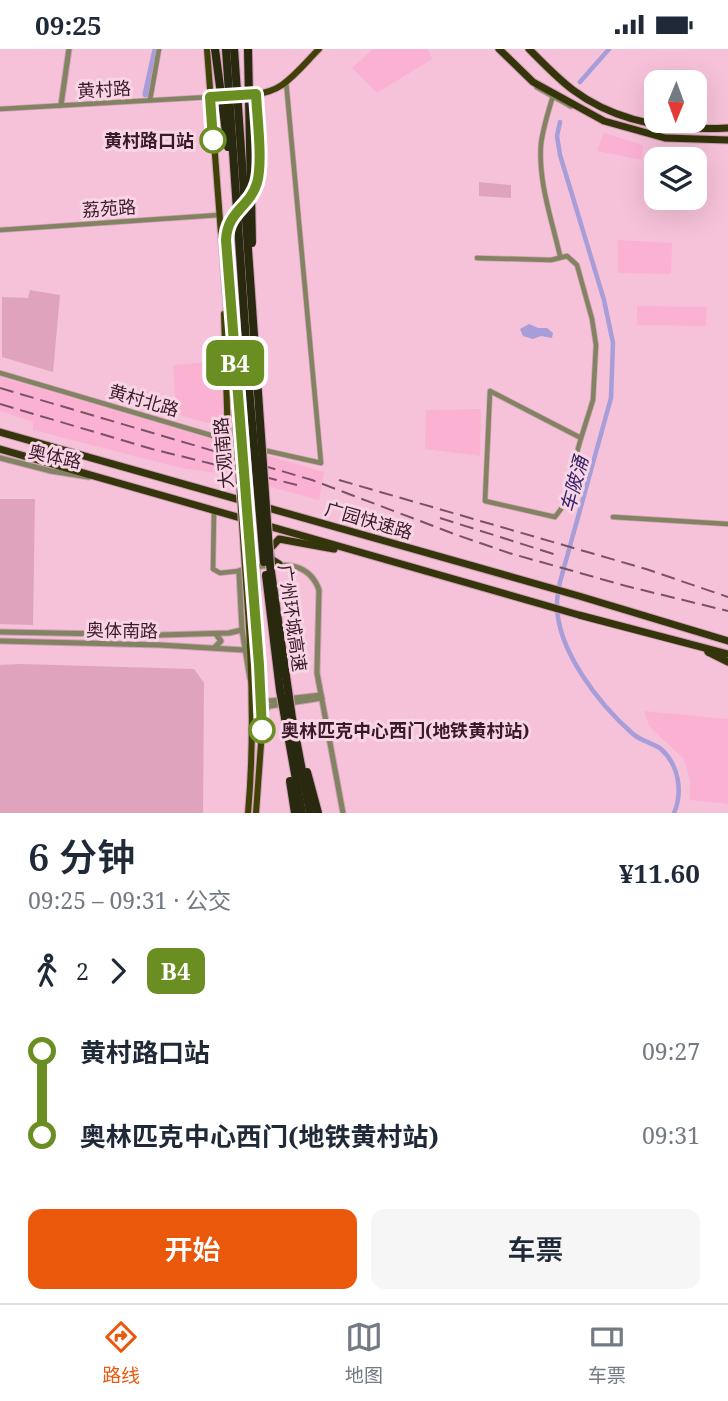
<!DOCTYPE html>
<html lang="zh">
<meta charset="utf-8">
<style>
:root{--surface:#fff;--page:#f6f6f7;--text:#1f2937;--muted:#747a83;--line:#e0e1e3;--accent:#ea580c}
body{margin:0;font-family:"Noto Serif","Noto Sans SC",serif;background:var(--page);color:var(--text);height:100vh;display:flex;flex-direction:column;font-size:26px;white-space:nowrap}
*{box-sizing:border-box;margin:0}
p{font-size:23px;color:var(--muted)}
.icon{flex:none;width:38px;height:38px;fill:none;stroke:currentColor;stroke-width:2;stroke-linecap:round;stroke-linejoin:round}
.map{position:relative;height:764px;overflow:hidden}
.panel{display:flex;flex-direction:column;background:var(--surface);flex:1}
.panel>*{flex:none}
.badge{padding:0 14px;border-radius:10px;font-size:24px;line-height:46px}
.needle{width:46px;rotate:181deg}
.tools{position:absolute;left:644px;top:21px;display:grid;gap:14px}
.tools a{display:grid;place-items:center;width:63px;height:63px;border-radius:14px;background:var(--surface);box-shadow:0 7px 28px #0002;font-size:35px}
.map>.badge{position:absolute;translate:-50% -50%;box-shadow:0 0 0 4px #fff}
.legs{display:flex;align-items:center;gap:10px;height:77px;padding:0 28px;font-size:23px}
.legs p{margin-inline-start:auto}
.summary{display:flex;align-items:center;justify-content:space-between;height:119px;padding:0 28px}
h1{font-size:38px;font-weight:600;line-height:52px}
.button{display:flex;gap:14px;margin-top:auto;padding:14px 28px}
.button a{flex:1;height:80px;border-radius:14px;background:var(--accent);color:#fff;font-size:28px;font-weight:600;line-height:80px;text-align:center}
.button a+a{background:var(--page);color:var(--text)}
ul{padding:0 28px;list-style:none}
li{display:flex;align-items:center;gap:24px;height:84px;font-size:26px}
li i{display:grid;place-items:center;width:10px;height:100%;margin:0 9px;background:currentColor}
li i::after{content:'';width:18px;height:18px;margin:-9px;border:5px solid;border-radius:50%;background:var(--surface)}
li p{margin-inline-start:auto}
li:first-child i{background:linear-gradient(#0000 50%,currentColor 0)}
li:last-child i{background:linear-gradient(currentColor 50%,#0000 0)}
.status{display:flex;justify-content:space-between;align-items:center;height:49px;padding:0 35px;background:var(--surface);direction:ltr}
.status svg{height:19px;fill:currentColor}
.tabs{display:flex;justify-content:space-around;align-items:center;height:98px;border-top:2px solid var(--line);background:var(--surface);font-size:19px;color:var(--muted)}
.tabs a{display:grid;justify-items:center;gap:4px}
.tabs .active{color:var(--accent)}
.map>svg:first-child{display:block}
.built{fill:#fbb1d2}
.green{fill:#e0a3be}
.water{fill:#a69dd9}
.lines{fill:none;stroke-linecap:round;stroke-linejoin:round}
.canal{stroke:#a69dd9;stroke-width:4.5}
.river{stroke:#a69dd9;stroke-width:7}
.minor-casing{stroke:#d0a0b6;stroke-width:6}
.tertiary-casing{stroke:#d0a0b6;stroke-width:7}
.primary-casing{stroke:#d0a0b6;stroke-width:8}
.trunk-casing{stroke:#d0a0b6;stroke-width:9}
.minor{stroke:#818361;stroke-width:4.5}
.tertiary{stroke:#818361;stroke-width:5}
.primary{stroke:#404107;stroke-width:6}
.trunk{stroke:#34350a;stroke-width:7}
.rail{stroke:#795265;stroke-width:2;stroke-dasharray:14 7;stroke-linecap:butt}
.primary-bridge-casing{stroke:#d0a0b6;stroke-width:8;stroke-linecap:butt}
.motorway-bridge-casing{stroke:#d0a0b6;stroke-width:10;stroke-linecap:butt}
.primary-bridge{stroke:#404107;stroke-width:6}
.motorway-bridge{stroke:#28290e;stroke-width:8}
.line-1-casing{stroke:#fff;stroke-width:16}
.line-1{stroke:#6b8e23;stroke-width:10}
.stop-1-dot{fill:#fff;stroke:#6b8e23;stroke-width:3.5}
.labels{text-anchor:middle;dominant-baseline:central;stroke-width:6;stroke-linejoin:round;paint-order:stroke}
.street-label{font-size:18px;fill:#3a1a2a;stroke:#f8d5e4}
.stop-label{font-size:18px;font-weight:bold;fill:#3a1a2a;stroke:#f8d5e4;text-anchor:end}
.water-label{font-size:19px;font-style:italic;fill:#352269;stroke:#f8d5e4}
</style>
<div class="status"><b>09:25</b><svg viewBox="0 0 49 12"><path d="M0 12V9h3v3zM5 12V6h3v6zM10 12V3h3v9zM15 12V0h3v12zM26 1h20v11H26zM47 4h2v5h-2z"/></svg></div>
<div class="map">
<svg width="728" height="764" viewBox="0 0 728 764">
<rect width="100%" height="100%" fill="#f6c2d9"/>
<g class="built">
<path d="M373,0H428L432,10L377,44L352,19Z"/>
<path d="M604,84L643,96L642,111L597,102Z"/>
<path d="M618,191L672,194L671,225L618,224Z"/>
<path d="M637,257L707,258L706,277L637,276Z"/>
<path d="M220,312L225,379L176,365L173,316Z"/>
<path d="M0,328L324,423L319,451L223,425L181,419L33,381V373L0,362Z"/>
<path d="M481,360L480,407L425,400L426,361Z"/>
<path d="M644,662L728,670V755L690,751V732L684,710L649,677Z"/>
</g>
<g class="green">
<path d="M479,133L511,136V149L479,147Z"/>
<path d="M30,241L60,246L53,323L2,308V248L28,249Z"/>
<path d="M0,450H35L33,576L0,575Z"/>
<path d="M20,615L194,620L204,634L203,764H0V616Z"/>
</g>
<path class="water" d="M529,275L538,279H547L553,284L552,289L541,287L533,290L523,287L520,280Z"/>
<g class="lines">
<g class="canal">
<path d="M580,33L609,0"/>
<path d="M560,73L557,87L560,106L604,251L613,294L611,349L560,533C559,540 557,547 557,554C556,601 600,656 633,685C641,692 653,694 661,700C679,716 683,743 674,764"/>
</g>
<path class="river" d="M146,45L156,0"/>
<defs>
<g id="minor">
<path d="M553,47C548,63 543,79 541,95C538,133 552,171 560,207"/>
<path d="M150,51L159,0"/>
<path d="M0,60L210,48"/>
<path d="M0,181L219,166"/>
<path d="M477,209L551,211L567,207L577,216L592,270L596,296L593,351L581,389"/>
<path d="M0,324L254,399"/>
<path d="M490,342L581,389L561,460L555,468L485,452Z"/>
<path d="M263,401L321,414L286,32"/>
<path d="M214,461L213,520L220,524L239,522"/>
<path d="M613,468L728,475"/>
</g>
<g id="tertiary">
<path d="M537,38L571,57"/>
<path d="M61,56L69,0"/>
<path d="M0,409L51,422L89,428"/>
<path d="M257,516L261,615"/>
<path d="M0,583L160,586L229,584L242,581"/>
<path d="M0,592L160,596L244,601"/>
<path d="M215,598L221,592L216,585"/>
<path d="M250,630L242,581L239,522C247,518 254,518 262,517C287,514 310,515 319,541L317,624L343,764"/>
<path d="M262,645L264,650L270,652L321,646"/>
<path d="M261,663L270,657L322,649"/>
</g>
<g id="primary">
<path d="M207,0L235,370"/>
<path d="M210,48C233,47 263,49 282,36C296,26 307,12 319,0"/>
<path d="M231,252C230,230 221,190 231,170C241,151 255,147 259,123L256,45"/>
<path d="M224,265L228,391"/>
<path d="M232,270L240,369"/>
<path d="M246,534C252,611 255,687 248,764"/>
<path d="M251,534L259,616L262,681L256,764"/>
</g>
<g id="trunk">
<path d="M499,0L533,33L604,72L665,89L728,91"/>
<path d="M529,0C543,14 557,29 573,41C617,74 674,82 728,79"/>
<path d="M0,383L579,547L728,592"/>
<path d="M0,400L579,566L728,605"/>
<path d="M279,515L271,510L270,500L279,490L334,500"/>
<path d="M708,603L728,613"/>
</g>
</defs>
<use href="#minor" class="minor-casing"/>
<use href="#tertiary" class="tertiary-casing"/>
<use href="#primary" class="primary-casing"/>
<use href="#trunk" class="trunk-casing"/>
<use href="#minor" class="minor"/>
<use href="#tertiary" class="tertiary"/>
<use href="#primary" class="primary"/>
<use href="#trunk" class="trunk"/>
<g class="rail">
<path d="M0,339L312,431L457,486L509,504L626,537L728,562"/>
<path d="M0,355L152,400L297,436"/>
<path d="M339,431L646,520L728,548"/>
<path d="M440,469L560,507"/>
</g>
<defs>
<g id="primary-bridge">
<path d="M240,369L251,534"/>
<path d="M235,370L246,534"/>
</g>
<g id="motorway-bridge">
<path d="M215,0L228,98"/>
<path d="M226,0L250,351L264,513"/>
<path d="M234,0L270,516L292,669L310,764"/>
<path d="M248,0L252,194"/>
<path d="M266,526L280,641L302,764"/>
<path d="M307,723L318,764"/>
<path d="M290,732L295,764"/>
</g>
</defs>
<use href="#primary-bridge" class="primary-bridge-casing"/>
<use href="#motorway-bridge" class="motorway-bridge-casing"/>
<use href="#primary-bridge" class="primary-bridge"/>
<use href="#motorway-bridge" class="motorway-bridge"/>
</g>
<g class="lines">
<defs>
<path id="line-1" d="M213,91L210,48L256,45C257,68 263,113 257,134C250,158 227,162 226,191L259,616L262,681"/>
</defs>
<use href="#line-1" class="line-1-casing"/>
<use href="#line-1" class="line-1"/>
</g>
<g class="stop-1-dot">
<circle cx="213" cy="91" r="12"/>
<circle cx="262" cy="681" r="12"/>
</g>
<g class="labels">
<g class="street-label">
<text transform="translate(104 40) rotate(-3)">黄村路</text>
<text transform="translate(109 159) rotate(-4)">荔苑路</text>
<text transform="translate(144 351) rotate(16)">黄村北路</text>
<text transform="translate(223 404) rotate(-95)">大观南路</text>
<text transform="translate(55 407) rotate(12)">奥体路</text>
<text transform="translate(369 471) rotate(16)">广园快速路</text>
<text transform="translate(293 569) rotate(82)">广州环城高速</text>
<text transform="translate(122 581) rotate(1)">奥体南路</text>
</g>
<g class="stop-label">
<text x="194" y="91">黄村路口站</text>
<text x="281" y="681" text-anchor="start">奥林匹克中心西门(地铁黄村站)</text>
</g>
<g class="water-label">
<text transform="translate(574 435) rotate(-75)">车陂涌</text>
</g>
</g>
</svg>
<div class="tools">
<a><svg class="needle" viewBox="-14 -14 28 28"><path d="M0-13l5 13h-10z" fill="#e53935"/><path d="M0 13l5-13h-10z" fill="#747a83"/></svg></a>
<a><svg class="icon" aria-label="layers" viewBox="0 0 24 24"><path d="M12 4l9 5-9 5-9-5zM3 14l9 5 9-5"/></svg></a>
</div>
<b class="badge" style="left:235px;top:314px;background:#6b8e23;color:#fff">B4</b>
</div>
<section class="panel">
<div class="summary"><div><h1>6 分钟</h1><p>09:25 – 09:31 · 公交</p></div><b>¥11.60</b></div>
<div class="legs"><svg class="icon" aria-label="walk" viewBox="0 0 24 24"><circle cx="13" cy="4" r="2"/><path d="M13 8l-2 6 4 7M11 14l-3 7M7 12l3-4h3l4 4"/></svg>2<svg class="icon" aria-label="forward" viewBox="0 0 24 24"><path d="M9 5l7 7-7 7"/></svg><b class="badge" style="background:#6b8e23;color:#fff">B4</b></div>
<ul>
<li><i style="color:#6b8e23"></i><b>黄村路口站</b><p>09:27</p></li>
<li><i style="color:#6b8e23"></i><b>奥林匹克中心西门(地铁黄村站)</b><p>09:31</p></li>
</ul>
<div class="button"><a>开始</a><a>车票</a></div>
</section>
<nav class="tabs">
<a class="active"><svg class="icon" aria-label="directions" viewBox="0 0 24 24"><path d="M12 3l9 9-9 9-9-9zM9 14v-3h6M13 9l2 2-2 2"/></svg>路线</a>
<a><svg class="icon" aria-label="map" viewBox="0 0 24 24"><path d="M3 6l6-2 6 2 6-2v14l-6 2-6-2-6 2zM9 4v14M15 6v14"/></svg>地图</a>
<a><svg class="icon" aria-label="tickets" viewBox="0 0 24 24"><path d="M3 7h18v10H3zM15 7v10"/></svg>车票</a>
</nav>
